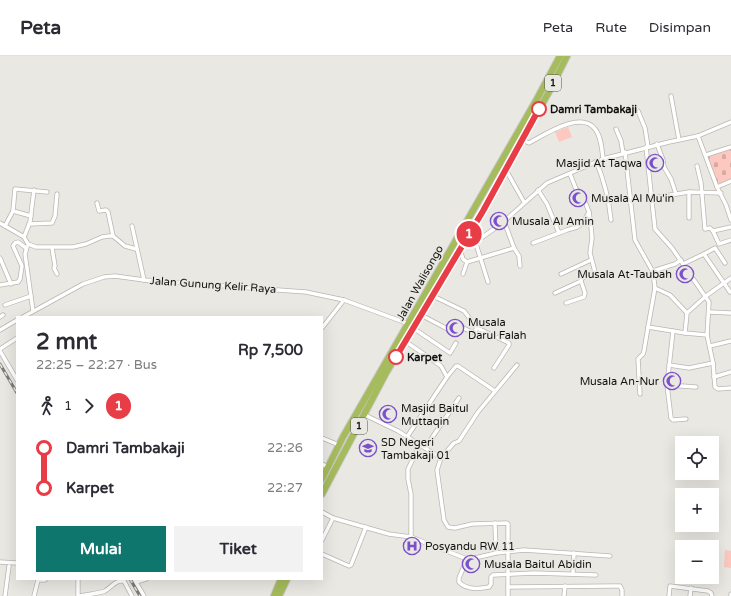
<!DOCTYPE html>
<html lang="id">
<meta charset="utf-8">
<style>
:root{--surface:#fff;--page:#f2f2f3;--text:#2b2b33;--muted:#7c7c81;--line:#e1e1e2;--accent:#0f766e}
body{margin:0;font-family:"Varela Round",sans-serif;background:var(--page);color:var(--text);height:100vh;display:flex;flex-direction:column;font-size:15px;white-space:nowrap}
*{box-sizing:border-box;margin:0}
p{font-size:13px;color:var(--muted)}
.icon{flex:none;width:22px;height:22px;fill:none;stroke:currentColor;stroke-width:2;stroke-linecap:round;stroke-linejoin:round}
.map{position:relative;flex:1;overflow:hidden}
.panel{position:absolute;left:16px;top:260px;width:307px;height:264px;display:flex;flex-direction:column;background:var(--surface);border-radius:0px;box-shadow:0 4px 16px #0002}
.panel>*{flex:none}
.badge{padding:0 8px;border-radius:13px;font-size:14px;line-height:26px}
.fabs{position:absolute;left:675px;top:380px;display:grid;gap:8px}
.fabs a{display:grid;place-items:center;width:44px;height:44px;border-radius:0px;background:var(--surface);box-shadow:0 4px 16px #0002;font-size:20px}
.map>.badge{position:absolute;translate:-50% -50%;box-shadow:0 0 0 2px #fff}
.legs{display:flex;align-items:center;gap:6px;height:44px;padding:0 20px;font-size:13px}
.legs p{margin-inline-start:auto}
.head{display:flex;align-items:center;justify-content:space-between;height:68px;padding:0 20px}
h1{font-size:22px;font-weight:800;line-height:30px}
.button{display:flex;gap:8px;margin-top:auto;padding:8px 20px}
.button a{flex:1;height:46px;border-radius:0px;background:var(--accent);color:#fff;font-size:16px;font-weight:800;line-height:46px;text-align:center}
.button a+a{background:var(--page);color:var(--text)}
ul{padding:0 20px;list-style:none}
li{display:flex;align-items:center;gap:14px;height:40px;font-size:15px}
li i{display:grid;place-items:center;width:6px;height:100%;margin:0 5px;background:currentColor}
li i::after{content:'';width:10px;height:10px;margin:-5px;border:3px solid;border-radius:50%;background:var(--surface)}
li p{margin-inline-start:auto}
li:first-child i{background:linear-gradient(#0000 50%,currentColor 0)}
li:last-child i{background:linear-gradient(currentColor 50%,#0000 0)}
header{display:flex;align-items:center;gap:24px;box-sizing:border-box;height:56px;padding:0 20px;background:var(--surface);border-bottom:1px solid var(--line)}
header strong{font-size:19px}
nav{display:flex;gap:22px;margin-inline-start:auto;font-size:14px}
.map>svg:first-child{display:block}
.grass{fill:#fcc8c0}
.cemetery{fill:url(#cemetery-stones)}
.lines{fill:none;stroke-linecap:round;stroke-linejoin:round}
.minor-casing{stroke:#b9b7b2;stroke-width:5}
.trunk-casing{stroke:#c6c6c5;stroke-width:8}
.minor{stroke:#fff;stroke-width:3.5}
.trunk{stroke:#a6bb5c;stroke-width:6}
.rail-casing{stroke:#7e7c78;stroke-width:3}
.rail{stroke:#eae8e2;stroke-width:1.5;stroke-dasharray:4.5;stroke-linecap:butt}
.line-1-casing{stroke:#fff;stroke-width:9}
.line-1{stroke:#e83d46;stroke-width:6}
.stop-1-dot{fill:#fff;stroke:#e83d46;stroke-width:2}
.labels{text-anchor:middle;dominant-baseline:central;stroke-width:3.5;stroke-linejoin:round;paint-order:stroke}
.shield{fill:#eae8e2;stroke:#53524e;stroke-width:1}
.shield-label{font-size:10px;font-weight:bold;fill:#12110f}
.stop-label{font-size:11px;font-weight:bold;fill:#12110f;stroke:#eae8e2;text-anchor:start}
.poi-label{font-size:11px;fill:#12110f;stroke:#eae8e2;text-anchor:start}
.street-label{font-size:11px;fill:#12110f;stroke:#eae8e2}
</style>
<header>
<strong>Peta</strong>
<nav><a>Peta</a><a>Rute</a><a>Disimpan</a></nav>
</header>
<div class="map">
<svg width="731" height="540" viewBox="0 0 731 540">
<defs>
<pattern id="cemetery-stones" width="16" height="16" patternUnits="userSpaceOnUse"><rect width="16" height="16" fill="#fcc8c0"/><path d="M2 7V4a2 2 0 0 1 4 0v3zM10 15v-3a2 2 0 0 1 4 0v3z" fill="#d7aba4"/></pattern>
</defs>
<rect width="100%" height="100%" fill="#eae8e2"/>
<g class="grass">
<path d="M568,71L572,81L559,86L555,76Z"/>
<path d="M725,494L731,495V512L724,511Z"/>
</g>
<path class="cemetery" d="M731,92V123L718,128L707,100Z"/>
<g class="lines">
<defs>
<g id="minor">
<path d="M671,40L679,84"/>
<path d="M638,55L645,72L648,91"/>
<path d="M616,73L621,85L623,97"/>
<path d="M698,80L717,131L726,149L731,164"/>
<path d="M522,84L529,87C544,79 581,54 595,73C601,80 602,93 603,103"/>
<path d="M657,88L663,104L664,111L671,123L676,138"/>
<path d="M646,91L655,173L672,192L709,246L707,279L713,307L715,331L718,333L731,332"/>
<path d="M625,96L635,184L653,216L655,232L648,271L685,277L707,279"/>
<path d="M706,99L731,91"/>
<path d="M596,105C604,124 609,144 611,164"/>
<path d="M697,110L701,127L705,173L710,172L713,175L731,171"/>
<path d="M506,114L524,146"/>
<path d="M717,131L731,125"/>
<path d="M538,134L547,148L559,177"/>
<path d="M689,136V162"/>
<path d="M652,142L689,136L721,137"/>
<path d="M97,147L99,155L106,154L108,156L113,180"/>
<path d="M13,155L31,160"/>
<path d="M504,165L514,192L519,200L520,210"/>
<path d="M0,167L24,181L28,188L36,191H73L86,188L102,181L109,180H113L125,190L136,193"/>
<path d="M29,168L52,167L55,160L57,138"/>
<path d="M5,170L13,155L15,133L47,136"/>
<path d="M132,170L144,224"/>
<path d="M713,175L719,188L731,184"/>
<path d="M24,181L30,166L34,134"/>
<path d="M533,187L567,174L577,171L583,167L589,156"/>
<path d="M27,191L25,198L33,255"/>
<path d="M52,192L55,210L54,212L57,218"/>
<path d="M460,194L463,203L467,206"/>
<path d="M704,198L715,192L725,207"/>
<path d="M0,202L11,228"/>
<path d="M683,208L704,198L730,236"/>
<path d="M653,215L675,208L681,204"/>
<path d="M463,218L467,206L514,192"/>
<path d="M561,218L591,204"/>
<path d="M488,226L476,188L477,185L501,168L547,127L603,103L669,86L698,80L731,66"/>
<path d="M0,229L18,226L20,223L22,210L13,190L15,187L18,186L26,192"/>
<path d="M655,232L670,239L687,257"/>
<path d="M555,237L581,225L582,222L593,218L595,216L590,197L592,182L591,170L589,156L582,138L576,133L570,118"/>
<path d="M433,240L464,255L477,272L509,287V289L494,312"/>
<path d="M566,247L584,241L585,237L581,225"/>
<path d="M5,249L31,240"/>
<path d="M709,256L731,257"/>
<path d="M421,259L457,278L461,271L474,277L477,272"/>
<path d="M0,261L3,259"/>
<path d="M23,261L83,228L104,221L115,220L144,224L306,236L344,244L409,268"/>
<path d="M322,272L344,244"/>
<path d="M413,272L450,297L456,287"/>
<path d="M0,274L17,264"/>
<path d="M673,275L667,329L671,362L673,364L686,363"/>
<path d="M685,277L687,257L706,240L731,222"/>
<path d="M405,285L441,310L447,321"/>
<path d="M710,290L731,285"/>
<path d="M0,293L17,282"/>
<path d="M0,295L17,324"/>
<path d="M669,309L689,312L713,307"/>
<path d="M714,321L731,316"/>
<path d="M667,329L696,331"/>
<path d="M640,338L638,303L643,298L644,295L648,271"/>
<path d="M365,359L398,375L441,402"/>
<path d="M407,381L447,321L456,310H458L495,335"/>
<path d="M322,382L339,389"/>
<path d="M425,392L459,342"/>
<path d="M322,408L328,411"/>
<path d="M322,456L333,462L389,478L411,481L467,503L459,522V526C466,534 479,533 489,531L491,528V521L493,519L534,517L596,519"/>
<path d="M495,467L496,497"/>
<path d="M411,481V438L408,423V413L420,389"/>
<path d="M322,484L333,462"/>
<path d="M322,498L349,510L351,509L366,471"/>
<path d="M475,502L496,497L524,494L610,500"/>
<path d="M0,506L17,507"/>
<path d="M573,517L574,497"/>
<path d="M134,523L144,540"/>
<path d="M136,526L146,523"/>
<path d="M508,531L614,530H620L622,534V540"/>
<path d="M731,538V539"/>
<path d="M5,540L9,510"/>
<path d="M34,540L38,524H45"/>
<path d="M78,540V523"/>
<path d="M80,540C87,538 97,538 105,535C112,531 115,524 124,525L132,540"/>
<path d="M508,540V468L507,467L472,468L455,472L448,471L444,464L437,414L441,402L454,387L459,385L478,356L517,309"/>
<path d="M564,540L565,530"/>
<path d="M669,540L670,530L708,535L711,537L712,540"/>
<path d="M690,540L691,532"/>
</g>
<g id="trunk">
<path d="M322,423L343,381L537,43L560,0"/>
<path d="M322,438L386,317L483,155L551,32L567,0"/>
<path d="M274,540L281,523"/>
<path d="M279,540L287,523"/>
</g>
</defs>
<use href="#minor" class="minor-casing"/>
<use href="#trunk" class="trunk-casing"/>
<use href="#minor" class="minor"/>
<use href="#trunk" class="trunk"/>
<defs>
<g id="rail">
<path d="M0,308L17,337"/>
<path d="M130,523L140,540"/>
</g>
</defs>
<use href="#rail" class="rail-casing"/>
<use href="#rail" class="rail"/>
</g>
<g class="lines">
<defs>
<path id="line-1" d="M396,301L483,155L539,53"/>
</defs>
<use href="#line-1" class="line-1-casing"/>
<use href="#line-1" class="line-1"/>
</g>
<defs>
<symbol id="mosque-ring" viewBox="-11 -11 22 22"><circle r="9.5" fill="#eae8e2" stroke="#7a51cb" stroke-width="1.5"/><path d="M3.5-4.9A6 6 0 1 0 3.5 4.9A5 5 0 1 1 3.5-4.9Z" fill="#7a51cb"/></symbol>
<symbol id="school-ring" viewBox="-11 -11 22 22"><circle r="9.5" fill="#eae8e2" stroke="#7a51cb" stroke-width="1.5"/><path d="M0-5L7-2L0 1L-7-2ZM-4 1L0 2.5L4 1V4Q0 6-4 4Z" fill="#7a51cb"/></symbol>
<symbol id="hospital-ring" viewBox="-11 -11 22 22"><circle r="9.5" fill="#eae8e2" stroke="#7a51cb" stroke-width="1.5"/><path d="M-5-5h3v3.5h4V-5h3V5h-3V1.5h-4V5h-3Z" fill="#7a51cb"/></symbol>
</defs>
<g fill-rule="evenodd">
<use href="#mosque-ring" x="645" y="97" width="20" height="20"/>
<use href="#mosque-ring" x="568" y="132" width="20" height="20"/>
<use href="#mosque-ring" x="489" y="155" width="20" height="20"/>
<use href="#mosque-ring" x="675" y="208" width="20" height="20"/>
<use href="#mosque-ring" x="445" y="262" width="20" height="20"/>
<use href="#mosque-ring" x="662" y="315" width="20" height="20"/>
<use href="#mosque-ring" x="378" y="348" width="20" height="20"/>
<use href="#school-ring" x="358" y="382" width="20" height="20"/>
<use href="#hospital-ring" x="402" y="480" width="20" height="20"/>
<use href="#mosque-ring" x="461" y="498" width="20" height="20"/>
</g>
<g class="stop-1-dot">
<circle cx="539" cy="53" r="7"/>
<circle cx="396" cy="301" r="7"/>
</g>
<g class="labels">
<g class="shield">
<rect x="545" y="19" width="16" height="16" rx="3"/>
<rect x="351" y="362" width="16" height="16" rx="3"/>
</g>
<g class="shield-label">
<text x="553" y="27">1</text>
<text x="359" y="370">1</text>
</g>
<g class="stop-label">
<text x="550" y="53">Damri Tambakaji</text>
<text x="407" y="301">Karpet</text>
</g>
<g class="poi-label">
<text x="642" y="107" text-anchor="end">Masjid At Taqwa</text>
<text x="591" y="142">Musala Al Mu'in</text>
<text x="512" y="165">Musala Al Amin</text>
<text x="672" y="218" text-anchor="end">Musala At-Taubah</text>
<text x="468" y="266">Musala<tspan x="468" dy="13">Darul Falah</tspan></text>
<text x="659" y="325" text-anchor="end">Musala An-Nur</text>
<text x="401" y="352">Masjid Baitul<tspan x="401" dy="13">Muttaqin</tspan></text>
<text x="381" y="386">SD Negeri<tspan x="381" dy="13">Tambakaji 01</tspan></text>
<text x="425" y="490">Posyandu RW 11</text>
<text x="484" y="508">Musala Baitul Abidin</text>
</g>
<g class="street-label">
<text transform="translate(420 227) rotate(-61)">Jalan Walisongo</text>
<text transform="translate(213 229) rotate(4)">Jalan Gunung Kelir Raya</text>
</g>
</g>
</svg>
<div class="fabs">
<a><svg class="icon" aria-label="locate" viewBox="0 0 24 24"><circle cx="12" cy="12" r="6"/><path d="M12 2v4M12 18v4M2 12h4M18 12h4"/></svg></a>
<a>+</a>
<a>−</a>
</div>
<b class="badge" style="left:469px;top:178px;background:#e83d46;color:#fff">1</b>
<section class="panel">
<div class="head"><div><h1>2 mnt</h1><p>22:25 – 22:27 · Bus</p></div><b>Rp 7,500</b></div>
<div class="legs"><svg class="icon" aria-label="walk" viewBox="0 0 24 24"><circle cx="13" cy="4" r="2"/><path d="M13 8l-2 6 4 7M11 14l-3 7M7 12l3-4h3l4 4"/></svg>1<svg class="icon" aria-label="forward" viewBox="0 0 24 24"><path d="M9 5l7 7-7 7"/></svg><b class="badge" style="background:#e83d46;color:#fff">1</b></div>
<ul>
<li><i style="color:#e83d46"></i><b>Damri Tambakaji</b><p>22:26</p></li>
<li><i style="color:#e83d46"></i><b>Karpet</b><p>22:27</p></li>
</ul>
<div class="button"><a>Mulai</a><a>Tiket</a></div>
</section>
</div>
